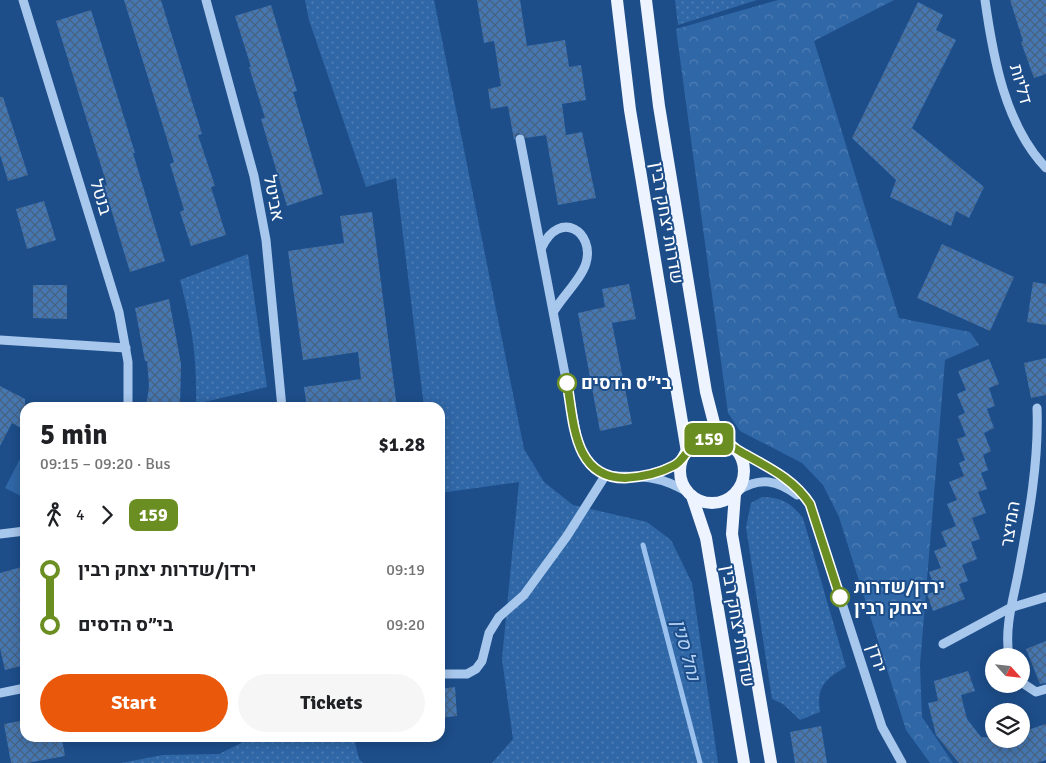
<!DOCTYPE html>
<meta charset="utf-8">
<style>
:root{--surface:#fff;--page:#f6f6f6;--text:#202124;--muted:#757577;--accent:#ea580c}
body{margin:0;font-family:Signika,Heebo,sans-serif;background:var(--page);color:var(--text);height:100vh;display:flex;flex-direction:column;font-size:19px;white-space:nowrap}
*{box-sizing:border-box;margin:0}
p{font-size:16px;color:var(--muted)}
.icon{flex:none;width:28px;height:28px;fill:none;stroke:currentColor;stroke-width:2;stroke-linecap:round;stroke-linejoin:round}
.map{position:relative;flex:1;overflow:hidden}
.panel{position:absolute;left:20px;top:402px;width:425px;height:340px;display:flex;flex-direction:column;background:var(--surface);border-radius:15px;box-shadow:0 2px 12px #0003}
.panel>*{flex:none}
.badge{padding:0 10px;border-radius:8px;font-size:18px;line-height:32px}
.needle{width:32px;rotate:117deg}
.controls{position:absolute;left:985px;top:648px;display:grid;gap:10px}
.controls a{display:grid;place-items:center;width:45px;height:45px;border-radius:50%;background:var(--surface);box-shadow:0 2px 12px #0003;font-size:25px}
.map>.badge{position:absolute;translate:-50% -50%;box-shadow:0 0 0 2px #fff}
.legs{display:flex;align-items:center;gap:8px;height:55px;padding:0 20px;font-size:16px}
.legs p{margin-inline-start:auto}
.overview{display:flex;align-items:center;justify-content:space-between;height:85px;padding:0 20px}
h1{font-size:28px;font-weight:700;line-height:38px}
.primary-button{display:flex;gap:10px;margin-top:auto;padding:10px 20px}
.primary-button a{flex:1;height:58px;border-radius:30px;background:var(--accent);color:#fff;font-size:20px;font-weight:700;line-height:58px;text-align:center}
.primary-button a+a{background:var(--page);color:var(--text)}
ul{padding:0 20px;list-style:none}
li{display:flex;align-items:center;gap:18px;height:55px;font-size:19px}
li i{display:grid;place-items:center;width:8px;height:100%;margin:0 6px;background:currentColor}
li i::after{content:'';width:12px;height:12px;margin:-6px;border:4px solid;border-radius:50%;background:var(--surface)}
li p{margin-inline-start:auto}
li:first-child i{background:linear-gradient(#0000 50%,currentColor 0)}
li:last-child i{background:linear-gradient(currentColor 50%,#0000 0)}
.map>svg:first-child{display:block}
.grass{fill:url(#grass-dots)}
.forest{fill:url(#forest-crowns)}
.garden{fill:#3067a7}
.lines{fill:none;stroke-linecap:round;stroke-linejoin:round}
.stream{stroke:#9bc2ee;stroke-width:5}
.building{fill:url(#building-cross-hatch)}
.minor{stroke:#a7c7ec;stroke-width:9}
.major{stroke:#edf4ff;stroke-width:12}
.line-1-casing{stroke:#fff;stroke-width:11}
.line-1{stroke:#6b8e23;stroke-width:8}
.stop-1-dot{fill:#fff;stroke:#6b8e23;stroke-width:2.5}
.labels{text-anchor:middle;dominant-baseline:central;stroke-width:4;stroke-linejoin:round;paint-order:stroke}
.street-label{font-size:18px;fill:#fff;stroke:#1d4e8a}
.stop-label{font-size:18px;font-weight:bold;fill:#fff;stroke:#1d4e8a;text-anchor:start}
.water-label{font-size:19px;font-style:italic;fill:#b3d1f3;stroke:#1d4e8a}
</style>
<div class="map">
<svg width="1046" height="763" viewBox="0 0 1046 763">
<defs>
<pattern id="grass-dots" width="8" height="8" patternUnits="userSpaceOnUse" patternTransform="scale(1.25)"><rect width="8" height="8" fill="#3067a7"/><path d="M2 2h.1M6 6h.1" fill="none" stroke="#4f7eb4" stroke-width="1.8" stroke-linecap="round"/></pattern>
<pattern id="forest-crowns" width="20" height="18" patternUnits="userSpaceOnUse" patternTransform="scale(1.25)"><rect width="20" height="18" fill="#3067a7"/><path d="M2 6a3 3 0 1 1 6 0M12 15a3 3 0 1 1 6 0" fill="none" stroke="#4f7eb4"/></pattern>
<pattern id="building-cross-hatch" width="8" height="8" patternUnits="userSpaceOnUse" patternTransform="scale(1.25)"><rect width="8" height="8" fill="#4577b2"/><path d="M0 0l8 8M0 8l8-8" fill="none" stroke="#48627f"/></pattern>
</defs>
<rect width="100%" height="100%" fill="#1d4e8a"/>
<g class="grass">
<path d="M305,0H434L524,449L544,482L573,505L647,522L671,540L692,583L718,763H492L513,739L502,659L519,482L440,493V408L424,407L396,178L366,187L309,20Z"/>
<path d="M675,0H757L678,25Z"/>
<path d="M248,254L267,387L196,404C197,357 192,325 180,280Z"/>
<path d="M762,497C781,497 791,503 803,518L846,667C825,679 816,687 820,712L800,720L783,704L772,699L746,527L751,503Z"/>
<path d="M251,738H354L359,759L363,763H121L163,755L219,754Z"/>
</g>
<path class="forest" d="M778,0H894L814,41L899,318L970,332L979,345L945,360L920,665L922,717L953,763H930L906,730L839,517L823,485L802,463L740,431L728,413L676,29Z"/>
<path class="garden" d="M25,449V498L5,488Z"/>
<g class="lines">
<path class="stream" d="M643,545L700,763"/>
</g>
<g class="building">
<path d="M124,0H161L202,134L198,135L215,186L211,187L226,235L191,246L180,212L184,210L170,164L174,162Z"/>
<path d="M477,0H520L527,46L565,40L569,67L581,65L586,100L562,104L566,135L582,132L596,198L558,205L546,135L526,138L519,133L516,135L514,140L508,106L491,109L488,89L501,86L494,41L484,43Z"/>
<path d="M1010,0H1046V74L1034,78L1021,42L1023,41Z"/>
<path d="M918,2L943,15L936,30L956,40L912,128L984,187L969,218L956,211L951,226L890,197L896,180L852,138Z"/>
<path d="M271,5L297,91L293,92L323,194L287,206L261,119L265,118L249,67H251L235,16Z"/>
<path d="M91,10L135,153H133L165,261L130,272L104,186L107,185L56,21Z"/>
<path d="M0,97H3L28,175L8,181L0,155Z"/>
<path d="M44,201L56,240L27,249L16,209Z"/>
<path d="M372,212L397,408H307L304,387L361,379L358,352L303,360L288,251L344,243L340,216Z"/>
<path d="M942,244L1014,277L990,331L917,298Z"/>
<path d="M1033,282L1046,284V325L1027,322Z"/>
<path d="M629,284L636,319L612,323L632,424L600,431L578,313L605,307L602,289Z"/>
<path d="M33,285H67V319L33,318Z"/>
<path d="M169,299L181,364L180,408H146L149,386L147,361H145L135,308Z"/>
<path d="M1046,358V395L1031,398L1024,363Z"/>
<path d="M989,359L999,384L989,388L995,406L987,409L994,428L984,433L991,451L983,455L988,470L981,473L987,489L978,492L986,513L972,518L980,539L971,542L977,559L962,565L968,581L959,584L965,599L933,611L927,594L936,591L929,572L941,568L934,551L947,546L941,532L956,526L947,504L957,500L949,482L964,476L959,463L965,460L957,439L966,436L958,416L965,413L957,394L966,390L958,371Z"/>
<path d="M0,386L25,399V420L21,428L12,423L0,446Z"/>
<path d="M25,566V665L5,670L0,649V573Z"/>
<path d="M1046,641V683L1040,684L1026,649Z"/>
<path d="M968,671L975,691L961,695L967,719L981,737L1021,739V732L1046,724V760L1037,763H959L936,735L928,703L938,701L934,681Z"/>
<path d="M455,687L457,716L440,718V689Z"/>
<path d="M25,720V738H62L65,756L27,763H11L4,724Z"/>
<path d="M821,726L827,763H795L790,732Z"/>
</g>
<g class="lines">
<g class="minor">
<path d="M23,0L119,312L128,362V408"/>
<path d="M206,0L254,176L266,240L282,408"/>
<path d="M985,0C993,57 1005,125 1046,168"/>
<path d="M520,139L577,437C594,491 614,470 656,479C667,481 677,486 688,492"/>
<path d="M542,247C560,209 595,232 586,263C582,278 562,297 554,311"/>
<path d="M0,340L126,348"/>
<path d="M739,451C766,464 793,478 810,504L882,727L902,763"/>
<path d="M643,476L674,466L682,459"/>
<path d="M739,490C761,477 777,480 797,495"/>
<path d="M0,534L25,531"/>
<path d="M943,644L1010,608L1046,597"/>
<path d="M1009,656C1004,627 1014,597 1019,569C1029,516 1039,461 1037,408"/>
<path d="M440,674H467L476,669L482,661L489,633L499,617L524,595L567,536L605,476"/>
<path d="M1021,682L1036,692L1046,689"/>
<path d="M0,693L25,688"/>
</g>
<g class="major">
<path d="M617,0L630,110L687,452"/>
<path d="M646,0L659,106L706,392L715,427L728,442"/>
<circle cx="712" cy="471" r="32"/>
<path d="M735,494L732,534L771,763"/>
<path d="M692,496L706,538L744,763"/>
</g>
</g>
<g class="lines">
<defs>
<path id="line-1" d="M567,383C574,421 573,478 625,478C641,477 658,474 673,466C685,461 687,446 700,441C718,433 727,444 741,452C767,467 793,478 810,504L840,597"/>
</defs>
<use href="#line-1" class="line-1-casing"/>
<use href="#line-1" class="line-1"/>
</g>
<g class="stop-1-dot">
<circle cx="567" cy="383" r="9"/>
<circle cx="840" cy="597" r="9"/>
</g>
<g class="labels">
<g class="street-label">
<text transform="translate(1021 84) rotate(74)">דליות</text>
<text transform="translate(101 197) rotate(73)">בנטל</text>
<text transform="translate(274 198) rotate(79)">אביטל</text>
<text transform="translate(667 223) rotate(80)">שדרות יצחק רבין</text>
<text transform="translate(1010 524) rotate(-81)">המיצר</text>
<text transform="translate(738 626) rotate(80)">שדרות יצחק רבין</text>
<text transform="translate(877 658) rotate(72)">ירדן</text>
</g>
<g class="stop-label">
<text x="581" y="383">בי״ס הדסים</text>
<text x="854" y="587">ירדן/שדרות<tspan x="854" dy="21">יצחק רבין</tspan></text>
</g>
<g class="water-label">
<text transform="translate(686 650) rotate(75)">נחל סנין</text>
</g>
</g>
</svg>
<div class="controls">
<a><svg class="needle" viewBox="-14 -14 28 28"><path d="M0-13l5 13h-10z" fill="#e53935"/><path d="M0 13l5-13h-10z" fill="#757577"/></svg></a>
<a><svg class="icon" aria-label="layers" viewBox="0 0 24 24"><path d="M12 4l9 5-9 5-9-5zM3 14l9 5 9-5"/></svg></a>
</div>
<b class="badge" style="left:709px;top:439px;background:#6b8e23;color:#fff">159</b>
<section class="panel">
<div class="overview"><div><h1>5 min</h1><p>09:15 – 09:20 · Bus</p></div><b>$1.28</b></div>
<div class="legs"><svg class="icon" aria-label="walk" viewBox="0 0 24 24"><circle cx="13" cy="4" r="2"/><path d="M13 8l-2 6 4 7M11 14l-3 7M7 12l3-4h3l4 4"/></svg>4<svg class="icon" aria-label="forward" viewBox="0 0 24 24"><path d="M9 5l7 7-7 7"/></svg><b class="badge" style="background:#6b8e23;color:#fff">159</b></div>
<ul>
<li><i style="color:#6b8e23"></i><b>ירדן/שדרות יצחק רבין</b><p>09:19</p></li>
<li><i style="color:#6b8e23"></i><b>בי״ס הדסים</b><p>09:20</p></li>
</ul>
<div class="primary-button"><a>Start</a><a>Tickets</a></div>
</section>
</div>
